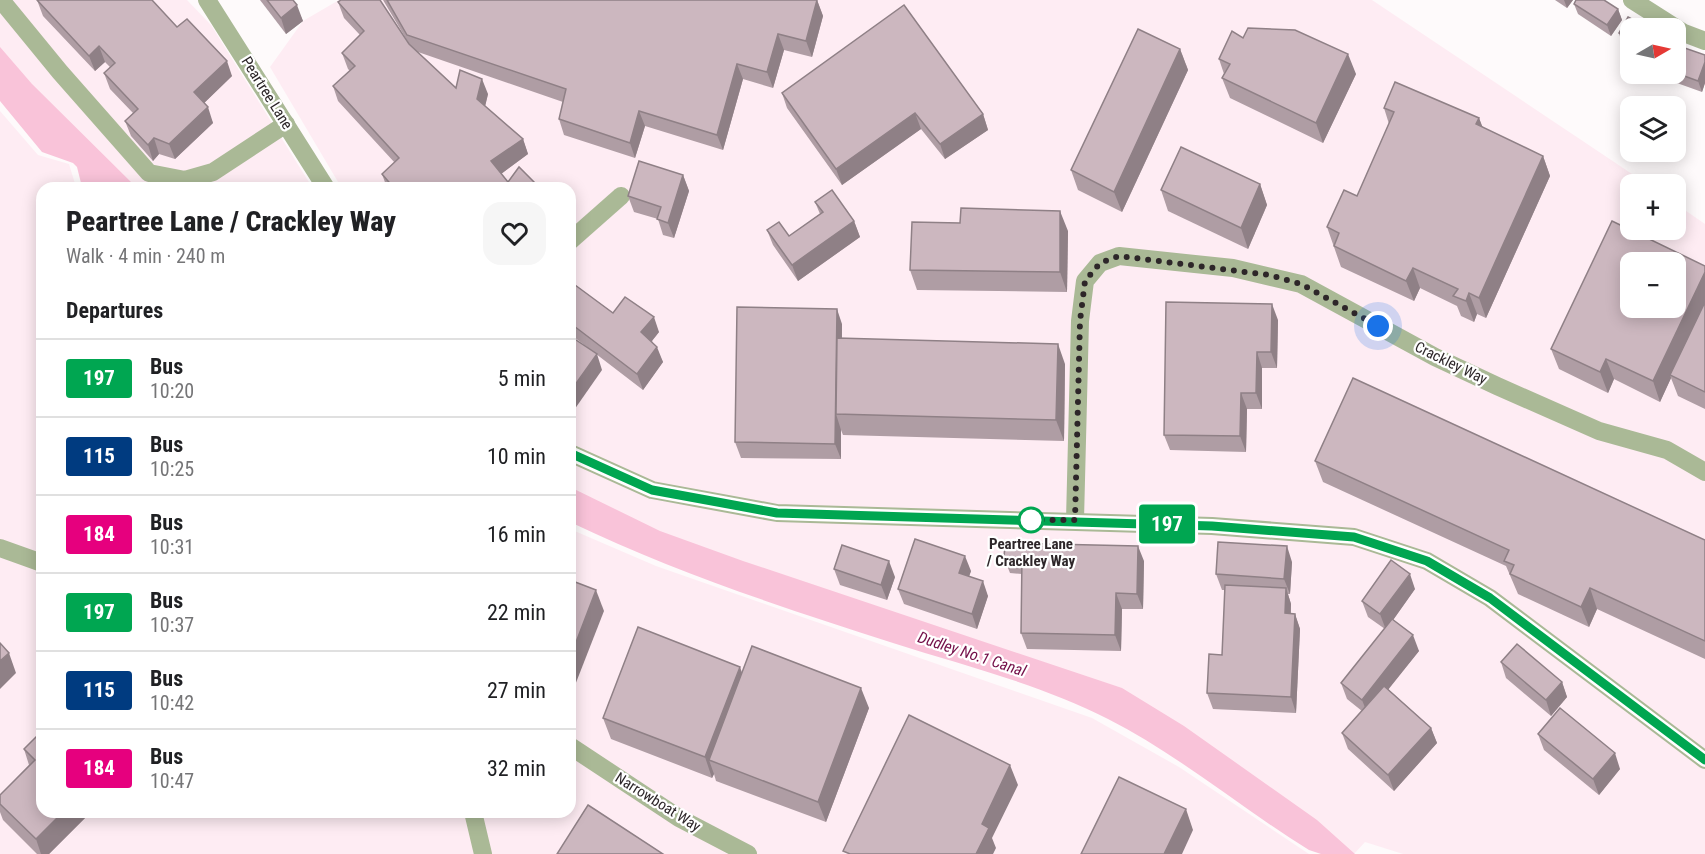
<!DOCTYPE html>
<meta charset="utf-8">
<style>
:root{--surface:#fff;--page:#f6f6f6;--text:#202124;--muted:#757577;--line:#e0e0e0}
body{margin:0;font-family:"Roboto Condensed",sans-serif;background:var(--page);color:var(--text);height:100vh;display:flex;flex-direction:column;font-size:22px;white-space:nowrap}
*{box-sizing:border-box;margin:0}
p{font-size:20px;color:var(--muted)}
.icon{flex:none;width:33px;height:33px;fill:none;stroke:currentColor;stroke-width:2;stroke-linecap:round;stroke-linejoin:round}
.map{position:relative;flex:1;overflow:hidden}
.panel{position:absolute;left:36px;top:182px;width:540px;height:636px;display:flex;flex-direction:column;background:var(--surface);border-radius:18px;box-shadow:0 3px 15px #0003}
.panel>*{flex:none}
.badge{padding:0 12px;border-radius:4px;font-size:21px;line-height:39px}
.needle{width:39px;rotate:81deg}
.tools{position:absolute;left:1620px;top:18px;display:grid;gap:12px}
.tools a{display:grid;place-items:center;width:66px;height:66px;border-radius:12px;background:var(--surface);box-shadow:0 3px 15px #0003;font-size:30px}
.you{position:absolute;width:30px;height:30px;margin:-15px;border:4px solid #fff;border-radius:50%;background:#1a73e8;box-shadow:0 0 0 9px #1a73e833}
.map>.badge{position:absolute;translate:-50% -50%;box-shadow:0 0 0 3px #fff}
h2{padding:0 30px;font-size:22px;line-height:54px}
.round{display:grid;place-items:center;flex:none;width:63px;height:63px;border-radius:18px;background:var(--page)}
.head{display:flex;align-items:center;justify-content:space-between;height:102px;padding:0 30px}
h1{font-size:28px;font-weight:800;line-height:45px}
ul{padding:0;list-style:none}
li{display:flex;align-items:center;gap:18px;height:78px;padding:0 30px;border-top:2px solid var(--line)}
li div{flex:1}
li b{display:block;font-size:22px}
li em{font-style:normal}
li .badge{min-width:66px;font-weight:700;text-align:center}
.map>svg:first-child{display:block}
.built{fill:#feecf3;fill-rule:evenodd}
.water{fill:#f9c3d9}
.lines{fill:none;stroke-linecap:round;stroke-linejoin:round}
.minor{stroke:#aab996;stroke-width:18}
.wall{fill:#af9da4}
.shaded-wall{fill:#8f8086}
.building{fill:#ccb7bf;stroke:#8f8086;stroke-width:1.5;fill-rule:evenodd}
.line-casing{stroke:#fff;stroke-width:14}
.line{stroke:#00a651;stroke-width:9}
.walk{stroke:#2d2629;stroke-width:6;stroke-dasharray:0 10.8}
.stop-dot{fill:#fff;stroke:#00a651;stroke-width:3}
.labels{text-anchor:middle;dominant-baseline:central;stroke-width:4.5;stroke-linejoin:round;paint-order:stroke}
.street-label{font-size:15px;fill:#2d2629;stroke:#fff}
.stop-label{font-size:15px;font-weight:bold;fill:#2d2629;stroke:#fff}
.water-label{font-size:16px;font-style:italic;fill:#730e48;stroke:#fff}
</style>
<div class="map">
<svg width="1705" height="854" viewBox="0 0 1705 854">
<rect width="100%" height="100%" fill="#fefafb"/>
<g class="built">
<path d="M0,0H187L211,25L312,187H113L0,72Z"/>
<path d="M339,0H1372L1647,184H1630V230H1676V204L1705,224V854H1403L1365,842L1354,854H1347L1129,710L570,507V188L341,187L270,67L303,21ZM1630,262H1676V308H1630Z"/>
<path d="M0,111L38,155L69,164L76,187L42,188V812H570V529L656,566L1092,718L1179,767L1309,854H0Z"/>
</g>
<g class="water">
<path d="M0,47L32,84L136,187H82L77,167L73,163L42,152L0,101Z"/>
<path d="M570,487L660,531L743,561L1122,688L1184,726L1317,820L1355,854H1321L1309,850C1241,808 1179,755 1108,719C1040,684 965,666 893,643C784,608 674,572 570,522Z"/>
</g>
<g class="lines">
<g class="minor">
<path d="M1,0L60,72L149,173L185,180L213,172L286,124"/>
<path d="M207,0L326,188"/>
<path d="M1632,0L1684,33L1705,41"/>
<path d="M570,241L621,196"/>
<path d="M570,453L652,490L777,513L1212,526L1354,537L1427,561L1490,598L1705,760"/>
<path d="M1075,520L1080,321L1085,281L1100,263L1119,256L1233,268L1301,284L1435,357L1497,386L1599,431L1667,450L1705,472"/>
<path d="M0,548L42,563"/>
<path d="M570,746L679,818L748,854"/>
<path d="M473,812L483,854"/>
</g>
</g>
<g class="wall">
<path d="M37,0L177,27L232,76L204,103L213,123L175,159L159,154L153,161L131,136L125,121L133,113L110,89L104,73L110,67L105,62L95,71L43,16Z"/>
<path d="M260,0H293L303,21L286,34Z"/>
<path d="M383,0H817L823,16L812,57L784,50L773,88L743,79L723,150L645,126L635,158L564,135L559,119L563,102L418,52L456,88L488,94L485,106L523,139L528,154L501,174L508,182L539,188H387L382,174L395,163L338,101L333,86L350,71L348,69L342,53L360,35L344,18L338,2L408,42Z"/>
<path d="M1555,0H1573L1567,8Z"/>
<path d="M1574,4L1618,9L1622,20L1611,36L1578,14Z"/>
<path d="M1630,28V48L1622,44L1619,33Z"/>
<path d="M1243,38L1356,74L1323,143L1230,98L1222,78L1224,74L1219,59Z"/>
<path d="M1180,49L1188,70L1122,212L1078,190L1071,170Z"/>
<path d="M1705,55V83L1702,92L1663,78L1661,74H1676Z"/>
<path d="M782,93L983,114L988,130L945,159L921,129L842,185L787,108Z"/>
<path d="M1384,108L1479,118L1482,127L1543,156L1550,176L1486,318L1477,314L1474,322L1461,316L1457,306L1420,288L1414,301L1341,267L1327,227L1357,196L1389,124Z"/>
<path d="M683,175L689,191L674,238L663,235L658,219L634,212L628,196Z"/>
<path d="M1260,184L1267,205L1248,249L1168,211L1161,190Z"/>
<path d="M815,202L854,221L860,237L798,281L773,245L767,230L789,236L820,214Z"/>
<path d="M1068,231L1067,292L917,290L910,270Z"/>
<path d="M1705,266V409L1678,396L1671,378L1660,402L1614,379L1608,393L1559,369L1551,349Z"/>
<path d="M570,283L613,313L659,332L652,341L663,362L643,390L570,334Z"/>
<path d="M1278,320L1277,368H1262V409H1247L1246,452L1170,450L1164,435Z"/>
<path d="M842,324V338L1065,364L1064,441L843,435L841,430V459L741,458L735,442Z"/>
<path d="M1315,461L1705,540V659L1597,609L1589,627L1518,594L1506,566L1323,482Z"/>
<path d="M1004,558L1144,561L1143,609H1122L1121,651L1027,649L1021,633L1022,574L1010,573Z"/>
<path d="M1292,562L1290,594H1288L1291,604V614H1295L1300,629L1296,713L1213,709L1207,693L1222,655L1225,590H1222L1216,574Z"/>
<path d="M834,569L895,577L887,600L840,585Z"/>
<path d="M971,571L969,576L988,596L977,629L904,604L898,589Z"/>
<path d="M1415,589L1393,620L1419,651L1388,689L1431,728L1437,743L1394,791L1348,749L1342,733L1362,711L1347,699L1341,683L1385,629L1368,617L1362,601Z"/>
<path d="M1501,662L1562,682L1567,697L1551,716L1506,678Z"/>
<path d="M742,673L869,708L826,822L716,781L714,774L712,778L611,739L603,718Z"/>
<path d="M42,731V812H91L49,854H37L3,820L0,812V795L29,765L24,749Z"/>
<path d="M1538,734L1620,769L1599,795L1544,750Z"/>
</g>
<g class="shaded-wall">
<path d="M817,0L823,16L812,57L806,41Z"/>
<path d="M1564,0H1573L1567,8Z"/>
<path d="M297,5L303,21L286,34L281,18Z"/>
<path d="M1618,9L1622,20L1611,36L1607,25Z"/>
<path d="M778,34L784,50L773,88L767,72Z"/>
<path d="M99,46L105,62L95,71L89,56Z"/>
<path d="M1180,49L1188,70L1122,212L1114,192Z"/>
<path d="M1348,54L1356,74L1323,143L1316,123Z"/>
<path d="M227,61L232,76L199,108L194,92Z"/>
<path d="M1705,62V83L1702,92L1698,81Z"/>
<path d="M737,64L743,79L723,150L717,135Z"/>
<path d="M482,79L488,94L483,115L477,99Z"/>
<path d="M208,107L213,123L175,159L169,144Z"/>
<path d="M639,111L645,126L635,158L630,143Z"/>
<path d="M915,113L921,129L842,185L836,169Z"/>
<path d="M983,114L988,130L945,159L940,144Z"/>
<path d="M1479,118L1487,138L1476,124Z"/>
<path d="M154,138L159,154L153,161L148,145Z"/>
<path d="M523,139L528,154L497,177L491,161Z"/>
<path d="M1543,156L1550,176L1486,318L1479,298Z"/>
<path d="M683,175L689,191L674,238L668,223Z"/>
<path d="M1260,184L1267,205L1248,249L1241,228Z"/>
<path d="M1060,211L1068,231L1067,292L1060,272Z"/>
<path d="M854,221L860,237L798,281L792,265Z"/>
<path d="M1413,268L1420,288L1414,301L1406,281Z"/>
<path d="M1705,272V308L1670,375L1671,378L1660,402L1653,381Z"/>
<path d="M1469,293L1477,314L1474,322L1466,301Z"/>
<path d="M1272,304L1278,320L1277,368L1271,352Z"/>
<path d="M837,309L842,324L841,415L836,414L841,430V459L835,444Z"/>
<path d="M654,317L659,332L647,347L641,332Z"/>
<path d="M1058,344L1065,364L1064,441L1056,420Z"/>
<path d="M657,347L663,362L643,390L637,374Z"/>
<path d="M1257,352L1262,368V409L1256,393Z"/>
<path d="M597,354L602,370L572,413L570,408V392Z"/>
<path d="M1606,359L1614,379L1608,393L1600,372Z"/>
<path d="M1241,393L1247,409L1246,452L1240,436Z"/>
<path d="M1138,546L1144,561L1143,609L1137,594Z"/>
<path d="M1287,546L1292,562L1290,594L1284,579Z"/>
<path d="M965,556L971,571L965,588L959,573Z"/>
<path d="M889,561L895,577L887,600L881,585Z"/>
<path d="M1410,574L1415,589L1386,630L1380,614Z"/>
<path d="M983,581L988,596L977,629L972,614Z"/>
<path d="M1286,588L1291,604L1290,629L1285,613Z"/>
<path d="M1590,588L1597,609L1589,627L1581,607Z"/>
<path d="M596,590L604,611L570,698V658Z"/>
<path d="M1116,593L1122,609L1121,651L1115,635Z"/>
<path d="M1295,614L1300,629L1296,713L1291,697Z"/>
<path d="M1413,635L1419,651L1368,715L1362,700Z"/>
<path d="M9,653L16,673L0,689V661Z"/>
<path d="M740,667L747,687L709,760L714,774L712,778L705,757Z"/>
<path d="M1562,682L1567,697L1551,716L1546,700Z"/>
<path d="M861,688L869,708L826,822L818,802Z"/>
<path d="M1431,728L1437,743L1394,791L1388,775Z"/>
<path d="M1615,753L1620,769L1599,795L1593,779Z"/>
<path d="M1010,765L1018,785L992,838L996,848L993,854H976L982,824Z"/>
<path d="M1186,809L1193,830L1182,854H1164Z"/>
<path d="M63,812H91L49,854H41L36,839Z"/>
</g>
<g class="building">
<path d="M37,0H152L177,27L187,19L227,61L194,92L208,107L169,144L154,138L148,145L125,121L138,109L104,73L115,63L99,46L89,56Z"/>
<path d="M267,0H293L297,5L281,18Z"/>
<path d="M341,0H380L409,44L456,88L460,70L482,79L477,99L523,139L491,161L508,182L519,167L539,187L394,188L382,174L399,158L333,86L355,66L342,53L364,31L338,2Z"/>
<path d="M387,0H817L806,41L778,34L767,72L737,64L717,135L639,111L630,143L559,119L566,89L407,35Z"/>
<path d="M1576,0H1604L1618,9L1607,25L1574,4Z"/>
<path d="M904,5L983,114L940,144L915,113L836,169L782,93Z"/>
<path d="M1628,17L1648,28H1630V40L1619,33Z"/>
<path d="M1248,28L1295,30L1348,54L1316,123L1222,78L1230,64L1219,59L1232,31L1243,38Z"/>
<path d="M1138,29L1180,49L1114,192L1071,170Z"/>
<path d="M1676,45L1705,55V62L1698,81L1676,73Z"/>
<path d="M1395,82L1479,118L1476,124L1543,156L1479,298L1469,293L1466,301L1453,296L1458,289L1413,268L1406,281L1334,246L1339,233L1327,227L1344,190L1357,196L1394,112L1384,108Z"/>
<path d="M1181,147L1260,184L1241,228L1161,190Z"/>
<path d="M639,161L683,175L668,223L657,219L661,207L628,196Z"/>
<path d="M832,190L854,221L792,265L767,230L779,222L789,236L823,212L815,202Z"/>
<path d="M961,208L1060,211V272L910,270L912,222L960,223Z"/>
<path d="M1612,221L1705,266V272L1653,381L1606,359L1600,372L1551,349ZM1630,262H1676V308H1630Z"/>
<path d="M571,282L613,313L625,297L654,317L641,332L657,347L637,374L570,323V283Z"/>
<path d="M1166,302L1272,304L1271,352H1257L1256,393H1241L1240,436L1164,435Z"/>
<path d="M1705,302V392L1670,375Z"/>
<path d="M737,307L837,309L835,444L735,442Z"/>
<path d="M570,336L597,354L570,392Z"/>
<path d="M837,338L1058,344L1056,420L836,414Z"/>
<path d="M1353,378L1705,540V641L1590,588L1581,607L1510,574L1514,565L1504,561L1509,550L1315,461Z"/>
<path d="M915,539L965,556L959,573L983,581L972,614L898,589Z"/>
<path d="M1218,542L1287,546L1284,579L1216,574Z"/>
<path d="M1005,543L1138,546L1137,594L1116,593L1115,635L1021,633L1022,558H1004Z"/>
<path d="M842,545L889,561L881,585L834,569Z"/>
<path d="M1391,560L1410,574L1380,614L1362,601Z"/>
<path d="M570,580L596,590L570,658Z"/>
<path d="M1225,585L1286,588L1285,613L1295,614L1291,697L1207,693L1209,654L1222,655Z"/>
<path d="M1392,619L1413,635L1362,700L1341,683Z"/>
<path d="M638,627L740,667L705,757L603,718Z"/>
<path d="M0,643L9,653L0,661Z"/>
<path d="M1517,644L1562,682L1546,700L1501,662Z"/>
<path d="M752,646L861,688L818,802L709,760Z"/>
<path d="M1384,686L1431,728L1388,775L1342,733Z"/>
<path d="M1560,708L1615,753L1593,779L1538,734Z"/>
<path d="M909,715L1010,765L982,824L989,828L976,854H850L843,851Z"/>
<path d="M42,731V812H63L36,839L0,804V795L35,760L24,749Z"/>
<path d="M1119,777L1186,809L1164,854H1081Z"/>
<path d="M588,805L663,854H557Z"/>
</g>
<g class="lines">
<defs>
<path id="line" d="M570,453L652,490L777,513L1212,526L1354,537L1427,561L1490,598L1705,760"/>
</defs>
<use href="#line" class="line-casing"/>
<use href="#line" class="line"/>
<path class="walk" d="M1031,520H1075L1080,321L1085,281L1100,263L1119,256L1269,275L1301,284L1378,326"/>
</g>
<circle class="stop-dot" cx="1031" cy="520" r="12"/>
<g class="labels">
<g class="street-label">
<text transform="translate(267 93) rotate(58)">Peartree Lane</text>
<text transform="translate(1451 363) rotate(26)">Crackley Way</text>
<text transform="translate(658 802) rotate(32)">Narrowboat Way</text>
</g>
<g class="stop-label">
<text x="1031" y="544">Peartree Lane<tspan x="1031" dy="17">/ Crackley Way</tspan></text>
</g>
<g class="water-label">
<text transform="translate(972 654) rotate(18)">Dudley No.1 Canal</text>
</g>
</g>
</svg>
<div class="tools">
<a><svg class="needle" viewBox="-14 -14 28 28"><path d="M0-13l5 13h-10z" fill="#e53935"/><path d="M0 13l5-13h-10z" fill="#757577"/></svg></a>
<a><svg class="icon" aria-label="layers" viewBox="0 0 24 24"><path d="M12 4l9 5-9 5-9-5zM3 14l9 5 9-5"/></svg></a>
<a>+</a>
<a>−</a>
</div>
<div class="you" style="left:1378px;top:326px"></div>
<b class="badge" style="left:1167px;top:524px;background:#00a651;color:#fff">197</b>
<section class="panel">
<div class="head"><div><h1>Peartree Lane / Crackley Way</h1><p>Walk · 4 min · 240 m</p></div><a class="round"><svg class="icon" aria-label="heart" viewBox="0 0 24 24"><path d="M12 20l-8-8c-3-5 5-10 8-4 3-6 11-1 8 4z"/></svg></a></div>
<h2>Departures</h2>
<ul>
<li><span class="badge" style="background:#00a651;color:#fff">197</span><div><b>Bus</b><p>10:20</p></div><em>5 min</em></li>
<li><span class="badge" style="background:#003b80;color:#fff">115</span><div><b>Bus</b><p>10:25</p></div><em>10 min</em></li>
<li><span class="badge" style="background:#e6007e;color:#fff">184</span><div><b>Bus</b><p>10:31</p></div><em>16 min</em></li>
<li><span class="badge" style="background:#00a651;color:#fff">197</span><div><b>Bus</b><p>10:37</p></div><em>22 min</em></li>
<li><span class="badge" style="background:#003b80;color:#fff">115</span><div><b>Bus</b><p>10:42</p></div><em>27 min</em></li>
<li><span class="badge" style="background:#e6007e;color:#fff">184</span><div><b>Bus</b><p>10:47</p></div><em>32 min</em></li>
</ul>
</section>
</div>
